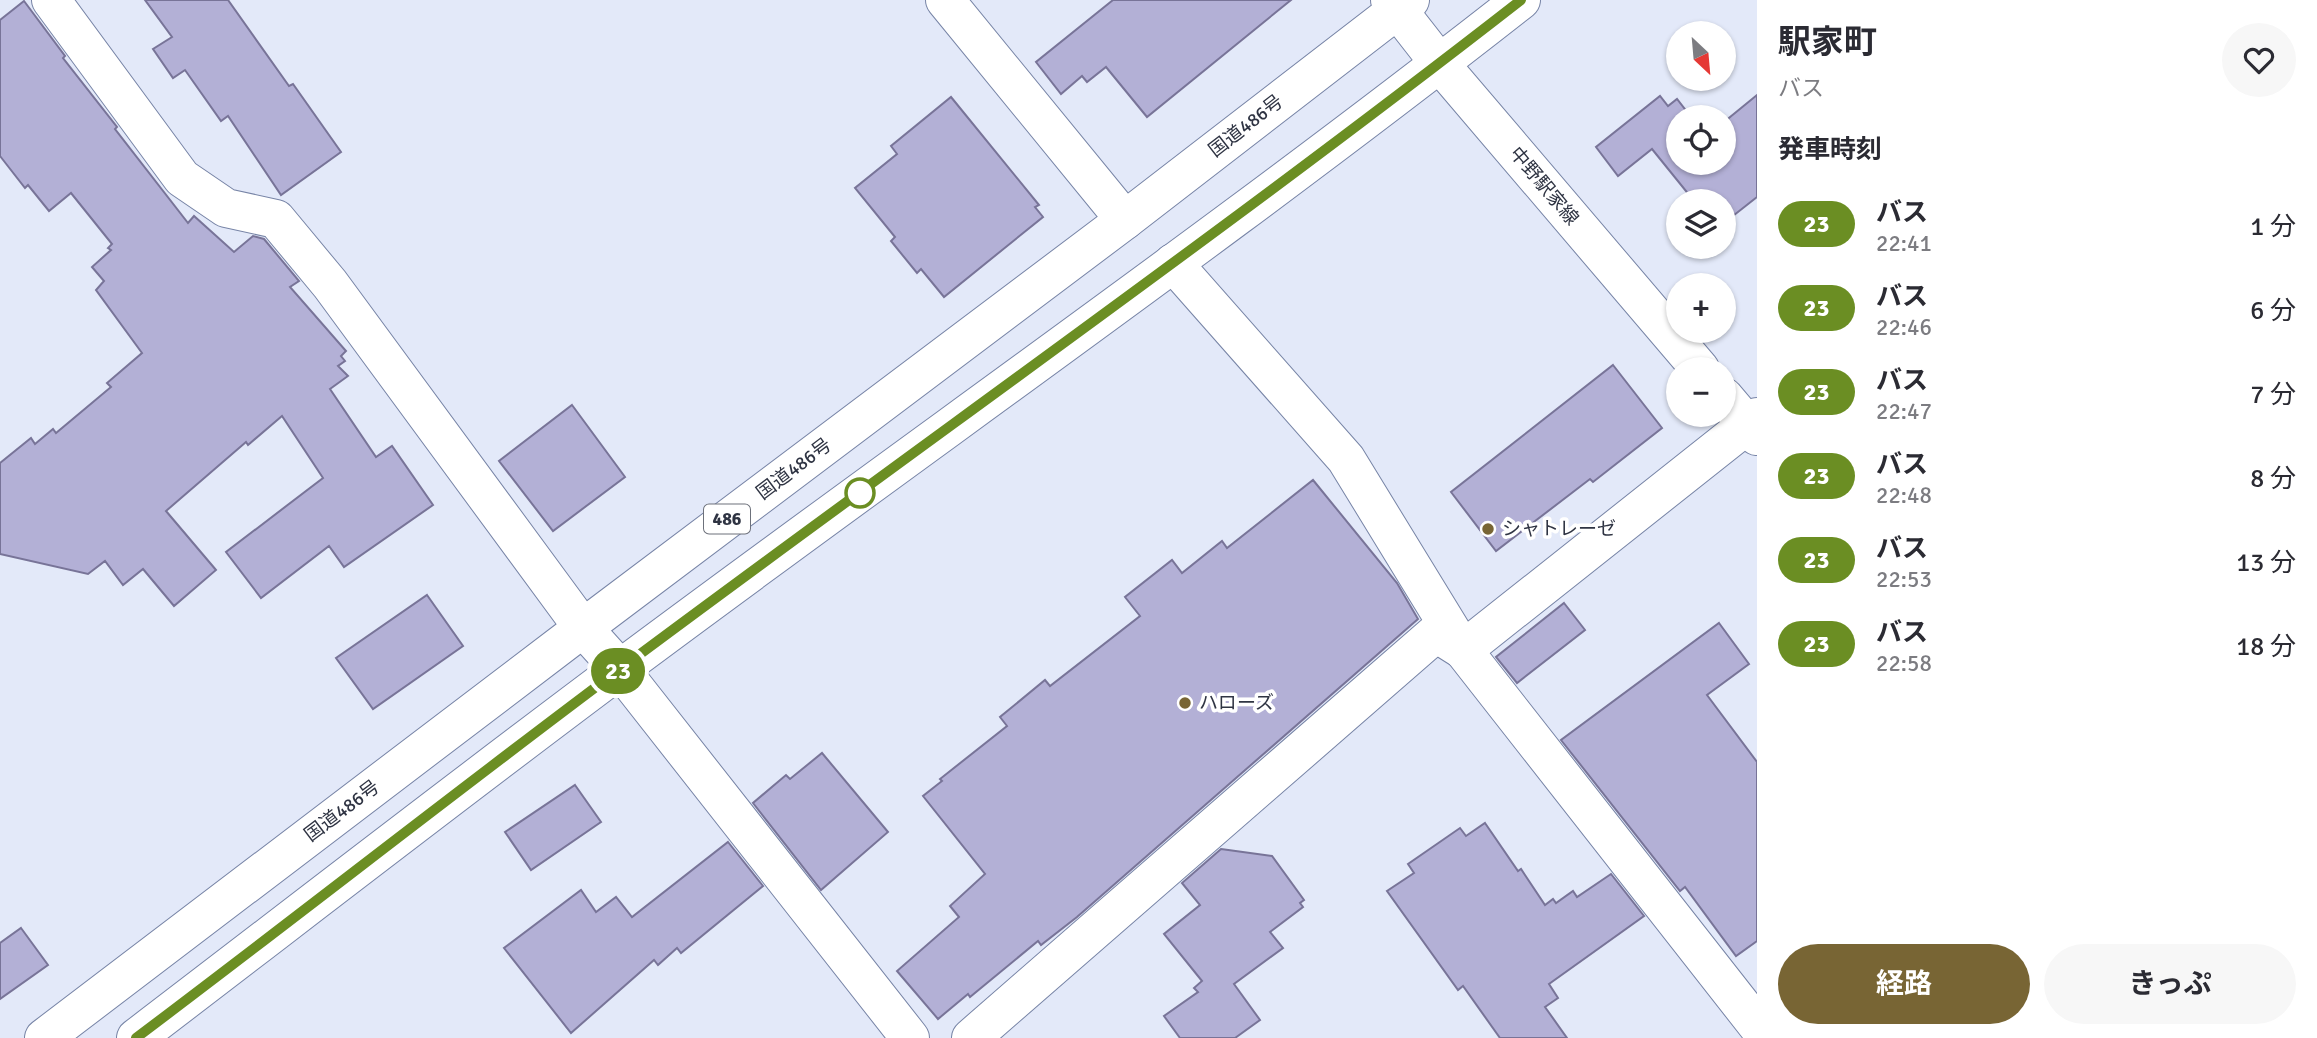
<!DOCTYPE html>
<html lang="ja">
<meta charset="utf-8">
<style>
:root{--surface:#fff;--page:#f7f7f7;--text:#2b2b33;--muted:#7c7c81;--accent:#786534}
body{margin:0;font-family:Signika,"Noto Sans JP",sans-serif;background:var(--page);color:var(--text);height:100vh;display:flex;flex-direction:column;font-size:26px;white-space:nowrap}
*{box-sizing:border-box;margin:0}
p{font-size:23px;color:var(--muted)}
.icon{flex:none;width:38px;height:38px;fill:none;stroke:currentColor;stroke-width:2;stroke-linecap:round;stroke-linejoin:round}
.map{position:relative;flex:1;overflow:hidden}
.panel{display:flex;flex-direction:column;background:var(--surface);width:560px}
.panel>*{flex:none}
.badge{padding:0 14px;border-radius:23px;font-size:24px;line-height:46px}
.needle{width:46px;rotate:154deg}
.buttons{position:absolute;left:1666px;top:21px;display:grid;gap:14px}
.buttons a{display:grid;place-items:center;width:70px;height:70px;border-radius:50%;background:var(--surface);box-shadow:0 2px 5px #0004;font-size:35px}
.map>.badge{position:absolute;translate:-50% -50%;box-shadow:0 0 0 4px #fff}
h2{padding:0 21px;font-size:26px;line-height:63px}
.round{display:grid;place-items:center;flex:none;width:74px;height:74px;border-radius:37px;background:var(--page)}
.overview{display:flex;align-items:center;justify-content:space-between;height:119px;padding:0 21px}
h1{font-size:33px;font-weight:700;line-height:52px}
.cta{display:flex;gap:14px;margin-top:auto;padding:14px 21px}
.cta a{flex:1;height:80px;border-radius:42px;background:var(--accent);color:#fff;font-size:28px;font-weight:700;line-height:80px;text-align:center}
.cta a+a{background:var(--page);color:var(--text)}
ul{padding:0;list-style:none}
li{display:flex;align-items:center;gap:21px;height:84px;padding:0 21px}
li div{flex:1}
li b{display:block;font-size:26px}
li em{font-style:normal}
li .badge{min-width:77px;font-weight:700;text-align:center}
main{display:flex;flex:1;min-height:0}
.map>svg:first-child{display:block}
.building{fill:#b3b0d6;stroke:#787498;stroke-width:2}
.lines{fill:none;stroke-linecap:round;stroke-linejoin:round}
.street-casing{stroke:#7784a6;stroke-width:40}
.secondary-casing{stroke:#7784a6;stroke-width:40}
.highway-casing{stroke:#7784a6;stroke-width:40}
.street{stroke:#fff;stroke-width:38}
.secondary{stroke:#fff;stroke-width:38}
.highway{stroke:#fff;stroke-width:38}
.line-casing{stroke:#fff;stroke-width:16}
.line{stroke:#6b8e23;stroke-width:10}
.stop-dot{fill:#fff;stroke:#6b8e23;stroke-width:3.5}
.poi-dot{fill:#786534;stroke:#fff;stroke-width:2.5}
.labels{text-anchor:middle;dominant-baseline:central;stroke-width:7;stroke-linejoin:round;paint-order:stroke}
.shield{fill:#fff;stroke:#6d717b;stroke-width:2}
.shield-label{font-size:18px;font-weight:bold;fill:#2f3443}
.street-label{font-size:19px;fill:#2f3443;stroke:#fff}
.poi-label{font-size:19px;fill:#2f3443;stroke:#fff;text-anchor:start}
</style>
<main>
<div class="map">
<svg width="1757" height="1038" viewBox="0 0 1757 1038">
<rect width="100%" height="100%" fill="#e3e9f9"/>
<g class="building">
<path d="M145,0H228L289,86L293,84L341,152L281,195L228,116L221,121L185,70L173,78L153,49L172,37Z"/>
<path d="M1113,0H1291L1147,117L1106,67L1087,82L1082,76L1061,94L1036,62Z"/>
<path d="M24,1L65,56L63,58L117,127L115,129L188,223L194,216L234,252L253,236L264,239L299,281L290,287L346,351L341,356L345,361L338,366L348,376L330,389L376,457L392,446L433,505L344,567L329,546L261,598L226,552L323,478L282,416L248,445L246,442L166,511L216,570L174,606L143,569L123,585L105,561L88,574L0,554V463L31,438L35,444L53,429L56,433L111,387L107,383L142,353L96,290L104,281L92,267L111,250L108,248L112,244L71,193L49,211L28,185L25,188L0,156V20Z"/>
<path d="M1757,95V197L1724,223V201H1694L1652,149L1618,176L1596,147L1660,96L1668,106L1677,99L1691,117H1678V163H1724V122Z"/>
<path d="M951,97L1039,205L1035,207L1043,217L944,297L921,269L917,273L891,241L895,237L855,188L897,154L891,146Z"/>
<path d="M1613,365L1662,428L1593,482L1590,479L1496,551L1451,492Z"/>
<path d="M572,405L625,477L553,531L499,461Z"/>
<path d="M1313,480L1397,583L1418,619L1077,917L1041,945L1038,941L970,997L968,994L938,1019L897,971L959,917L950,906L985,874L923,796L942,781L940,779L1007,726L1000,717L1045,680L1050,686L1140,616L1125,597L1172,560L1182,573L1222,541L1227,548Z"/>
<path d="M427,595L463,646L373,709L336,658Z"/>
<path d="M1564,603L1585,630L1517,683L1496,657Z"/>
<path d="M1719,623L1749,664L1707,695L1757,762V941L1736,956L1685,887L1680,891L1561,740Z"/>
<path d="M822,753L888,832L821,890L753,803L786,775L790,779Z"/>
<path d="M575,785L601,822L531,870L505,832Z"/>
<path d="M1485,823L1518,871L1521,869L1545,905L1553,899L1556,903L1573,891L1577,897L1611,874L1644,916L1549,984L1558,998L1545,1007L1567,1038H1500L1463,986L1458,990L1387,891L1414,873L1408,864L1460,828L1466,836Z"/>
<path d="M728,842L763,886L681,953L677,948L658,965L654,960L571,1033L504,948L581,890L596,912L616,897L632,917Z"/>
<path d="M1221,849L1272,856L1304,900L1300,903L1303,907L1270,932L1283,948L1234,984L1260,1020L1235,1038H1180L1164,1016L1198,992L1194,988L1202,981L1164,934L1200,905L1182,883Z"/>
<path d="M21,928L48,965L0,999V943Z"/>
</g>
<g class="lines">
<defs>
<g id="street">
<path d="M51,0L182,178L226,208L276,219L330,284L583,628L620,669L910,1038"/>
<path d="M945,0L1125,220"/>
<path d="M1173,263L1346,459L1463,650L1757,1025"/>
<path d="M971,1038L1436,633L1463,650L1757,417"/>
</g>
<g id="secondary">
<path d="M1390,0L1440,64L1700,369"/>
<path d="M1724,397L1757,436"/>
</g>
<g id="highway">
<path d="M44,1038L583,628L1125,220L1410,0"/>
<path d="M136,1038C297,915 458,790 620,669C920,445 1227,231 1521,0"/>
</g>
</defs>
<use href="#street" class="street-casing"/>
<use href="#secondary" class="secondary-casing"/>
<use href="#highway" class="highway-casing"/>
<use href="#street" class="street"/>
<use href="#secondary" class="secondary"/>
<use href="#highway" class="highway"/>
</g>
<g class="lines">
<defs>
<path id="line" d="M136,1038C298,916 458,790 620,669C920,445 1226,230 1521,0"/>
</defs>
<use href="#line" class="line-casing"/>
<use href="#line" class="line"/>
</g>
<circle class="stop-dot" cx="860" cy="493" r="14"/>
<g class="poi-dot">
<circle cx="1488" cy="529" r="7"/>
<circle cx="1185" cy="703" r="7"/>
</g>
<g class="labels">
<rect class="shield" x="704" y="504.5" width="46" height="29" rx="5"/>
<g class="shield-label">
<text x="727" y="519">486</text>
</g>
<g class="street-label">
<text transform="translate(1246 126) rotate(-38)">国道486号</text>
<text transform="translate(1544 186) rotate(50)">中野駅家線</text>
<text transform="translate(794 469) rotate(-37)">国道486号</text>
<text transform="translate(342 811) rotate(-37)">国道486号</text>
</g>
<g class="poi-label">
<text x="1502" y="529">シャトレーゼ</text>
<text x="1199" y="703">ハローズ</text>
</g>
</g>
</svg>
<div class="buttons">
<a><svg class="needle" viewBox="-14 -14 28 28"><path d="M0-13l5 13h-10z" fill="#e53935"/><path d="M0 13l5-13h-10z" fill="#7c7c81"/></svg></a>
<a><svg class="icon" aria-label="locate" viewBox="0 0 24 24"><circle cx="12" cy="12" r="6"/><path d="M12 2v4M12 18v4M2 12h4M18 12h4"/></svg></a>
<a><svg class="icon" aria-label="layers" viewBox="0 0 24 24"><path d="M12 4l9 5-9 5-9-5zM3 14l9 5 9-5"/></svg></a>
<a>+</a>
<a>−</a>
</div>
<b class="badge" style="left:618px;top:671px;background:#6b8e23;color:#fff">23</b>
</div>
<section class="panel">
<div class="overview"><div><h1>駅家町</h1><p>バス</p></div><a class="round"><svg class="icon" aria-label="heart" viewBox="0 0 24 24"><path d="M12 20l-8-8c-3-5 5-10 8-4 3-6 11-1 8 4z"/></svg></a></div>
<h2>発車時刻</h2>
<ul>
<li><span class="badge" style="background:#6b8e23;color:#fff">23</span><div><b>バス</b><p>22:41</p></div><em>1 分</em></li>
<li><span class="badge" style="background:#6b8e23;color:#fff">23</span><div><b>バス</b><p>22:46</p></div><em>6 分</em></li>
<li><span class="badge" style="background:#6b8e23;color:#fff">23</span><div><b>バス</b><p>22:47</p></div><em>7 分</em></li>
<li><span class="badge" style="background:#6b8e23;color:#fff">23</span><div><b>バス</b><p>22:48</p></div><em>8 分</em></li>
<li><span class="badge" style="background:#6b8e23;color:#fff">23</span><div><b>バス</b><p>22:53</p></div><em>13 分</em></li>
<li><span class="badge" style="background:#6b8e23;color:#fff">23</span><div><b>バス</b><p>22:58</p></div><em>18 分</em></li>
</ul>
<div class="cta"><a>経路</a><a>きっぷ</a></div>
</section>
</main>
